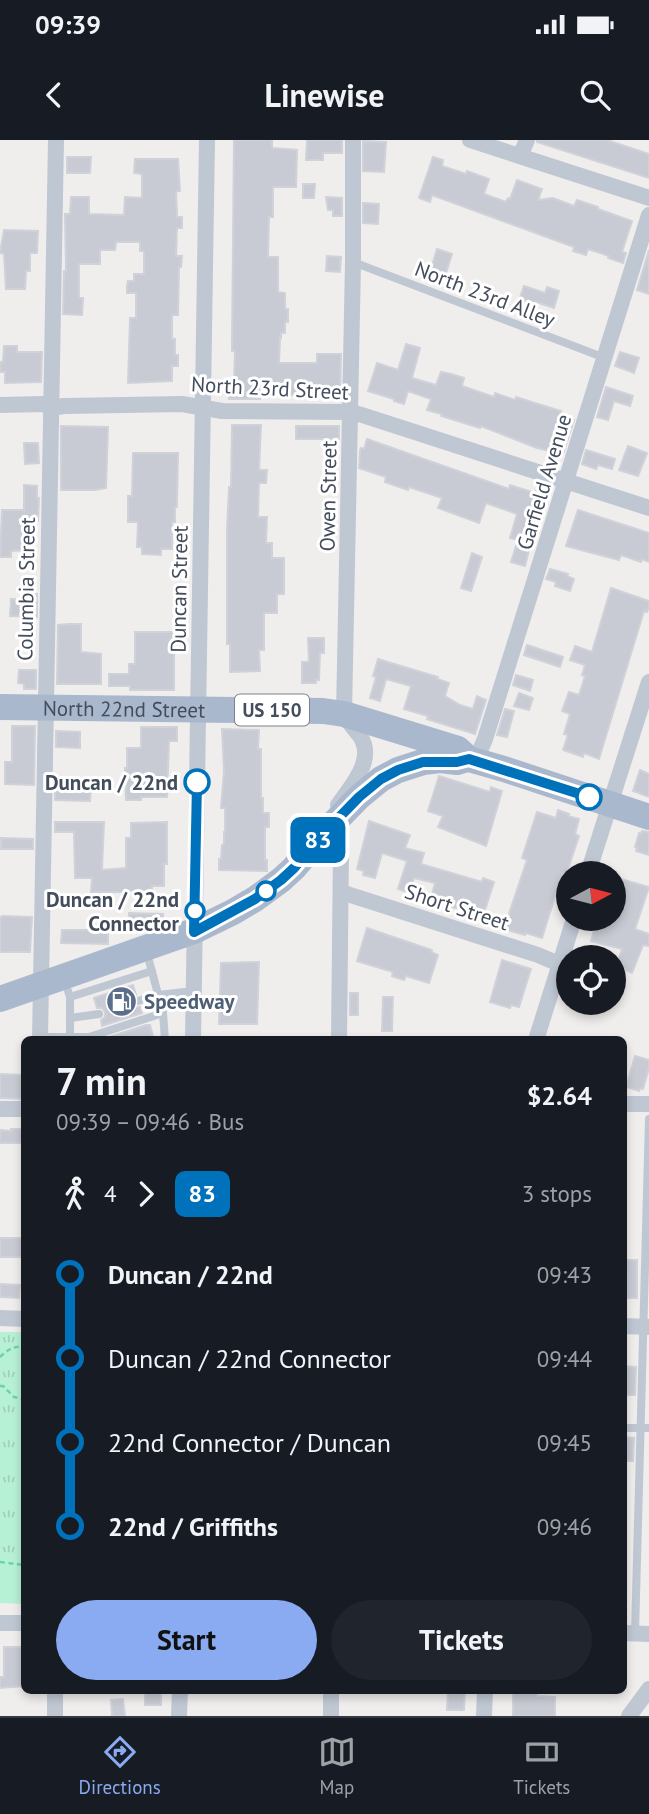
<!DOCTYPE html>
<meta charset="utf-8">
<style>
:root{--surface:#171b24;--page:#20242c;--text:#f1f3f6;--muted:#9ea1a6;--line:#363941;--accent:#8aaaf1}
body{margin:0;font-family:"PT Sans",sans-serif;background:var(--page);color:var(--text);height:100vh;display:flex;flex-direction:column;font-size:26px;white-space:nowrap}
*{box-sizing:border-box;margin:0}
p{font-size:23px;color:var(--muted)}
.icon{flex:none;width:38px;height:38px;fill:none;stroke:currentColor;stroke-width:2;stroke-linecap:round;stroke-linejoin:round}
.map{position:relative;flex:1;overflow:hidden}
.details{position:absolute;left:21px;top:896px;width:606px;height:658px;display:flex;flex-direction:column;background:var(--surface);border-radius:10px;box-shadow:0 4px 10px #0003}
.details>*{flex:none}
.badge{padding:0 14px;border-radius:10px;font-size:24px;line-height:46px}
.needle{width:46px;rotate:83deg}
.buttons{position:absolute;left:556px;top:721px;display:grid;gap:14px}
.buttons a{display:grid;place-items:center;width:70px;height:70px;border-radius:50%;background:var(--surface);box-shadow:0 4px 10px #0003;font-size:35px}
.map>.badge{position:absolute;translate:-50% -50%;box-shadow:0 0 0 4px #fff}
.legs{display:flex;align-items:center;gap:10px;height:77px;padding:0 35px;font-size:23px}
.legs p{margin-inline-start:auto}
.headline{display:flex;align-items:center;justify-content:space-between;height:119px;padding:0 35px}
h1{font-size:38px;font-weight:800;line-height:52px}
.primary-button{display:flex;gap:14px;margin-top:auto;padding:14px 35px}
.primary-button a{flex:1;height:80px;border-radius:42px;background:var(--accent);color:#111;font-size:28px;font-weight:800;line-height:80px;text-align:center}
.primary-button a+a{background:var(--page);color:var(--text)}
ul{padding:0 35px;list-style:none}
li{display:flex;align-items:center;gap:24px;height:84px;font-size:26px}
li i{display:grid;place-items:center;width:10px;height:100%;margin:0 9px;background:currentColor}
li i::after{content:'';width:18px;height:18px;margin:-9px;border:5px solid;border-radius:50%;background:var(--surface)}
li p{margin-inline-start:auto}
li:first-child i{background:linear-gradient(#0000 50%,currentColor 0)}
li:last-child i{background:linear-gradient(currentColor 50%,#0000 0)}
.status{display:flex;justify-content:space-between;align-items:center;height:49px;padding:0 35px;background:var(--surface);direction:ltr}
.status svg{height:19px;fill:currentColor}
header{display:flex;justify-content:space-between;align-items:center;height:91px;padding:0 35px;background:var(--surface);font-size:32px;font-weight:800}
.tabs{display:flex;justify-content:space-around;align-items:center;height:98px;border-top:2px solid var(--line);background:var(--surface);font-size:19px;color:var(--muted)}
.tabs a{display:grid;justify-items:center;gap:4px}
.tabs .selected{color:var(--accent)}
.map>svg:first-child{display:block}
.park{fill:url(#park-tufts)}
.garden{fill:#b7f1d5}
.building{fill:#c8cbd3;stroke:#d0d2d9;stroke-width:2}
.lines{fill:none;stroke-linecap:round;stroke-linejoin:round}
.path{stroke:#6dd2ad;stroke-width:2.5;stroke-dasharray:5 3.5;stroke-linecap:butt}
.lane{stroke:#bfc7d3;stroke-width:8}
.street{stroke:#bfc7d3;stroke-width:16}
.primary{stroke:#aab8ce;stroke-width:26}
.line-1-casing{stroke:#fff;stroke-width:16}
.line-1{stroke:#0072bc;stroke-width:10}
.stop-1-dot{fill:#fff;stroke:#0072bc;stroke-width:3.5}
.labels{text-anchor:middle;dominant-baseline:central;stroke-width:6;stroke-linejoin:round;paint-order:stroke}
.shield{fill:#fff;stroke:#7c828d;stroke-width:2}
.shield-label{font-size:19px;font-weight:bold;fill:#444d5c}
.street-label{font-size:21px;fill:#444d5c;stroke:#fff}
.stop-label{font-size:21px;font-weight:bold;fill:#444d5c;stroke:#fff;text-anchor:end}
.service-label{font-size:21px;font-weight:bold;fill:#4e5e75;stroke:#fff;text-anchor:start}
</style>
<div class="status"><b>09:39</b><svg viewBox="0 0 49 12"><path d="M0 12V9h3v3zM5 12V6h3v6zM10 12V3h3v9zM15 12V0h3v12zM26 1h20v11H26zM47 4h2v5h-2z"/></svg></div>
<header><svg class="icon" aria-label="back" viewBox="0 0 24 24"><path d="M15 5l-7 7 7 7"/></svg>Linewise<svg class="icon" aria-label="search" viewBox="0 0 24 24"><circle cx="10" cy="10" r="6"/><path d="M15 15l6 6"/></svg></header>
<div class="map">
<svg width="649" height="1576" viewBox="0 0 649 1576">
<defs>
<pattern id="park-tufts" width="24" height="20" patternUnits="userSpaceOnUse" patternTransform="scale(1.75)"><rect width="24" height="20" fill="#b7f1d5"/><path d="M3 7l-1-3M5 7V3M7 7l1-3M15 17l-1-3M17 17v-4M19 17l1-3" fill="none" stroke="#9fd0b9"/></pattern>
</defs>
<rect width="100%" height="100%" fill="#f0eded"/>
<path class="park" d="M0,1192H24V1464L0,1463Z"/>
<path class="garden" d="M0,1428H18L17,1454H0Z"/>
<g class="building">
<path d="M234,0H272V8L297,10L296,47H273V77H269L268,117H278V152L285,153V169H288V182H285V193H281V198H280L279,223H317V214H341L340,256L260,255V259H229V241H234L235,211H232V204Z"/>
<path d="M307,0H342V13H323V20H306Z"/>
<path d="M537,0H607L649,14V38L537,2Z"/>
<path d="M363,1L386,2L384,32L363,31Z"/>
<path d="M67,17H91L90,33H67Z"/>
<path d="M433,17L443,20L442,26L466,34L467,31L489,39L484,54L506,62L508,58L510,59L517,40L542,49L538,60L553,58L574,66L577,60L598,67V69L632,81L622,112L626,113L623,123L608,118L609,116L588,109L586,115L573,111L574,107L432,55L430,62L419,58Z"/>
<path d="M135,19H178L180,51H176L177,77H182V88H177L176,116H182L181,127H179L178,175H172V199H175V215H178V226H172V241L128,243L130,178H136V153H127V146L128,141H134V134H144V111H140V102H116L115,110H100V124H79V158H83L82,175L63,174L64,131H66L65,74H70L71,57H89V74L124,75L125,57L142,58V34L134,33Z"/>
<path d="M303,44H315L314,58H303Z"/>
<path d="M326,57L342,58V76H333V70H328Z"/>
<path d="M363,63L379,64L378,84L363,83Z"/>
<path d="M4,90L38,91L37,113H30V131H26L25,149H6L4,114L0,113Z"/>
<path d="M437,109L452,114L446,133L431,129Z"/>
<path d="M649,110V154L637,150Z"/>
<path d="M327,116L341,117L340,132L326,131Z"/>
<path d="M524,146L545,153L547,147L559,151L554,168L536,162L535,165L519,160Z"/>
<path d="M406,204L420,208L412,238L436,245L441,232L451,234L464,238L462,246L494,257L495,253L515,260L516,257L561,271L560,273L567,276V278L574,280L563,314L537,308L481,286L480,288L441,276L442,274L427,270L431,259L408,251L404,264L394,261V259L368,251L377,223L398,230Z"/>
<path d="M4,206H17V212H42L41,242L5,243V232H0V222H3Z"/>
<path d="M620,212L639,218L634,233L615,226Z"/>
<path d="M606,247L633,256L630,266L614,261L608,280L597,277Z"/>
<path d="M232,285H261L259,330H267L266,343H259L258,377H267L266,403H272V418H284V454H277V473H264V510H259L260,531L230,532V504H227V390L229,347H231Z"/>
<path d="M61,286L108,287L106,348L95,350H61Z"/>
<rect x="296" y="286" width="43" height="13"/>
<path d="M367,299L509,349L510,345L535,353L536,351L547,355L537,387L530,385L526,402L510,398L517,374L486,363L479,383L438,368L442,358L409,347L408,350L385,342L386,337L359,328L360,310L361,308L364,309Z"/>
<path d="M24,303H38L39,323L25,324Z"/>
<path d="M628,306L647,313L638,336L619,330Z"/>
<path d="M586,310L615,319L612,329L598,325L596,329L582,324Z"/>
<path d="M133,313H178L177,361V367H175V382H172V409H161V415L142,414V407H137L138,382H128V356H132Z"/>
<path d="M24,345L37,346V358H39L38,381H28V410L11,411V417H0L2,370H24Z"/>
<path d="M578,370L649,393V422L642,419L641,422L621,415L619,420L566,406Z"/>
<path d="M516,406L529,410L525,426L511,422Z"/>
<path d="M472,413L482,417L471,451L461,448Z"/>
<path d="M550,429L568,434L567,436L574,439L570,451L555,446L556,442L546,439Z"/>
<path d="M611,448L649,461V467L647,472L644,471L599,619L584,613L583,617L563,610L568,595L564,594L570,574L562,571L569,552L579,555L585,536L582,535L585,525L570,520L575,506L592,512Z"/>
<path d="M28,454H37V477L10,476L11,459H28Z"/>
<path d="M69,484H81V512L101,514V544H57L58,485Z"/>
<path d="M135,492H174V550H130V546H109V534H129V524H135Z"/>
<path d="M308,498H324V513H320L319,540H316V543H302V522H309Z"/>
<path d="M527,505L563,517L560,527L524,515Z"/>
<path d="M378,519L438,537L437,539L449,543L445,556L460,565L473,569L477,556L486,560L475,594L427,579L428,576L404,569L411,546L386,539L380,561L370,558L376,537L373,536Z"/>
<path d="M19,530H36V549H24V544L18,543Z"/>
<path d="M516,535L533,540L530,551L513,545Z"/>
<path d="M519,553L533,558L529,570L514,566Z"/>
<path d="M505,569L514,571L507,597L497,595Z"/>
<path d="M12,586H35L34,645L5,644V622H12Z"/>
<path d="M141,587H177V601H169L167,657H141V660H126L125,628H127V608H141Z"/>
<path d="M222,589L259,590L258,609H261V658H263V673H269V687H265V720H267V731L219,730V719H221L222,705H224V692H225V668H221L224,631Z"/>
<path d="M56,591L80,592V608L56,607Z"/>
<path d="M640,630L649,634V657L633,651Z"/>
<path d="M439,636L490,652L491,647L502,651L486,706L438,687L443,676L428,671Z"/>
<path d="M55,647H91L90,661L55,660Z"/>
<path d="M558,670L569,674L568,676L579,679L575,694L579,696L566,735L562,734L542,798L526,793L525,795L504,789L527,720L522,718L537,672L556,678Z"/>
<path d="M369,681L410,695L405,708L424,713L421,724L482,742L483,738L494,742L483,776L452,767L432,754L435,743L414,738L409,753L398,749L407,721L382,713L375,738L363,735L364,731L357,729Z"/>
<path d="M55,682H104L102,730L126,728V698H131V683L167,682V724H164V746H152V752H91L92,738H75L74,692H55Z"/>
<path d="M642,691L649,692V715L636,711L637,708L635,707L639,693L641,694Z"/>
<path d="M1,698L33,699V709H1Z"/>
<path d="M614,737L649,747L635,789L649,794V806L643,805L632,833L616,826L622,809L591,801L597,779H614Z"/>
<path d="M129,773L163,774V785L156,788L129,787Z"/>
<path d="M2,776L32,777L30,812H0V778Z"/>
<path d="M367,788L432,810L431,812L438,815L429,843L406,836L404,840L392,836L393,832L357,821Z"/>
<path d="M62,790H108V804L61,803Z"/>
<path d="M502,820L531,829L519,867L511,865L510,868L490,862Z"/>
<path d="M259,822L257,884H219L221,823Z"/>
<path d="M133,845L136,855L132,859V864L136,867H140L142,873L102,886L101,880L105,877V872L102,868H97L94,858Z"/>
<rect x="350" y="853" width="8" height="22"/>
<path d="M383,857H393L392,891H382Z"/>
<path d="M146,885H150L154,900H107L106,898Z"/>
<path d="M635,916L649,920V928L643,949L640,948L639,951L627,947L628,944H627Z"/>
<path d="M0,934L24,935V959L0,958Z"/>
<path d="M11,989H24V1003H0V990L11,991Z"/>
<rect x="0" y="1098" width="24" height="19"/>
<path d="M623,1120H637V1158H626L627,1135H623Z"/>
<path d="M0,1144L20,1145L19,1158L0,1157Z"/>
<path d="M623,1226L636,1227L635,1255H623Z"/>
<path d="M624,1297L634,1298L633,1321H623Z"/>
<path d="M4,1507H24V1546L0,1548V1537H4Z"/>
<path d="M448,1550H465L464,1570H447Z"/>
<path d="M513,1550H537V1556L555,1557V1576H513Z"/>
<path d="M161,1552V1565H145V1553Z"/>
<path d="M123,1559L125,1576H112L111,1560Z"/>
</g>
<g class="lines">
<g class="path">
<path d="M0,1217C8,1209 13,1207 24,1206"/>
<path d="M0,1246H3L14,1257L24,1259"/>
<path d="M0,1422L24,1425"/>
</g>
<g class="lane">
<path d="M353,122L605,218"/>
<path d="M64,839L70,857V900"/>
<path d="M70,857L152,831"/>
<path d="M138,861L158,855L193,851"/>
<path d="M163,873L165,900"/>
<path d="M70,878L99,874"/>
<path d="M40,897H89L163,873L147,813"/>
<path d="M623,1288H649"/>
<path d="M635,1493L649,979"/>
</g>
<g class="street">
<path d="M470,0L649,58"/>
<path d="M520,16L527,0"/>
<path d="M0,265L44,264L51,268L64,266L182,264L222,271L350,272L362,275L649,368"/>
<path d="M476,620L485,599L649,75"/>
<path d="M338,665C351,646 376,620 360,596C354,588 349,584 344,574L353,122V0"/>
<path d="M588,733L649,542"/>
<path d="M341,752L538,815L559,824"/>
<path d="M40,900L56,0"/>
<path d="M193,900L207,0"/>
<path d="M339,900L341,708"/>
<path d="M536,900L574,779"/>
<path d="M623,964H649"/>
<path d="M0,969H24"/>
<path d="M0,1178L24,1179"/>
<path d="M623,1186L649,1187"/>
<path d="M0,1483H24"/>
<path d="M623,1493L649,1494"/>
<path d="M55,1576V1550"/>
<path d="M179,1576L180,1550"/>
<path d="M331,1576V1550"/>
<path d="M484,1576L485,1550"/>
<path d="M629,1576L649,1549"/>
</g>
<g class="primary">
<path id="s1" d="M0,567L323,571L344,574L458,609L469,619L504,629L649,677"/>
<path d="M0,859L194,791L233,772L255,759L281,740L294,728L322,695L359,657L381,639L398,630L423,622L440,620L457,622L467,619"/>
</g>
</g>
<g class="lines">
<defs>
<path id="line-1" d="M197,642L194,792L255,759L281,740L294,728L322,695L359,657L381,639L398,630L423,622H457L469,619L589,657"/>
</defs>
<use href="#line-1" class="line-1-casing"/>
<use href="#line-1" class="line-1"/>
</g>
<defs>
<symbol id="fuel-disc" viewBox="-11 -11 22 22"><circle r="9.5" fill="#5c6f8a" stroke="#fff"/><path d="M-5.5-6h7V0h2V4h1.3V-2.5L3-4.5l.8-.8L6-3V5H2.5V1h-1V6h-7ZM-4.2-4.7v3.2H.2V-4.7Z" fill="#fff"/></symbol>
</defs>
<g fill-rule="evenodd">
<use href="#fuel-disc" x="104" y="844" width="35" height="35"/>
</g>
<g class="stop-1-dot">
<circle cx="197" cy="642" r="12"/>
<circle cx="589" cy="657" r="12"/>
<circle cx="266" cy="751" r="9"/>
<circle cx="195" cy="771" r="9"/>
</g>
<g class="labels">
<rect class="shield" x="235" y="554.5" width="74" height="31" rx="5"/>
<g class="shield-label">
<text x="272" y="570">US 150</text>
</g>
<g class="street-label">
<text transform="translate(485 154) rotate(21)">North 23rd Alley</text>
<text transform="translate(270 248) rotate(3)">North 23rd Street</text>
<text transform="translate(544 342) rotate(-73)">Garfield Avenue</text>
<text transform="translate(328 356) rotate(-89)">Owen Street</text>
<text transform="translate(26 449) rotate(-89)">Columbia Street</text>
<text transform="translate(179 449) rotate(-89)">Duncan Street</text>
<text stroke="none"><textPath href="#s1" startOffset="124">North 22nd Street</textPath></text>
<text transform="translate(457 767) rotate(18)">Short Street</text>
</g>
<g class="stop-label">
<text x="178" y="642">Duncan / 22nd</text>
<text x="179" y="759">Duncan / 22nd<tspan x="179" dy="24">Connector</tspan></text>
</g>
<g class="service-label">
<text x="144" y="861">Speedway</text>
</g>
</g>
</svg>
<div class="buttons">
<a><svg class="needle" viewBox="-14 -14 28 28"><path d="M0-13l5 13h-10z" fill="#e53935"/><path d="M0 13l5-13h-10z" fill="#9ea1a6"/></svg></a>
<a><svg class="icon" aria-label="locate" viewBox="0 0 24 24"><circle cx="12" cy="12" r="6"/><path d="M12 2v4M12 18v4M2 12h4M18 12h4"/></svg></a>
</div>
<b class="badge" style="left:318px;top:700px;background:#0072bc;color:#fff">83</b>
<section class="details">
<div class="headline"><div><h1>7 min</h1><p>09:39 – 09:46 · Bus</p></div><b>$2.64</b></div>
<div class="legs"><svg class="icon" aria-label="walk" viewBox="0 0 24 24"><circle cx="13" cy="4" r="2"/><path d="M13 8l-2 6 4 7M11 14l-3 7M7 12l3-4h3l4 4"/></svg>4<svg class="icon" aria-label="forward" viewBox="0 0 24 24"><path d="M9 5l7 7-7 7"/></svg><b class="badge" style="background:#0072bc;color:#fff">83</b><p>3 stops</p></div>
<ul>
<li><i style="color:#0072bc"></i><b>Duncan / 22nd</b><p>09:43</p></li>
<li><i style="color:#0072bc"></i><span>Duncan / 22nd Connector</span><p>09:44</p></li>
<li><i style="color:#0072bc"></i><span>22nd Connector / Duncan</span><p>09:45</p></li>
<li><i style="color:#0072bc"></i><b>22nd / Griffiths</b><p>09:46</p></li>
</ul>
<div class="primary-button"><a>Start</a><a>Tickets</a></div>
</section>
</div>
<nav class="tabs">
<a class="selected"><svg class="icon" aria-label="directions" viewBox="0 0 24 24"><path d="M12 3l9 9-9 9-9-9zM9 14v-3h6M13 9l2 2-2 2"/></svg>Directions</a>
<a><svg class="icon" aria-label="map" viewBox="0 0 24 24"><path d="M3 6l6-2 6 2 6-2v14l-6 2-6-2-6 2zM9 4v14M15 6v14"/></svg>Map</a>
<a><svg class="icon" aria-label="tickets" viewBox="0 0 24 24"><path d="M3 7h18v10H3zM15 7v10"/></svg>Tickets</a>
</nav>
